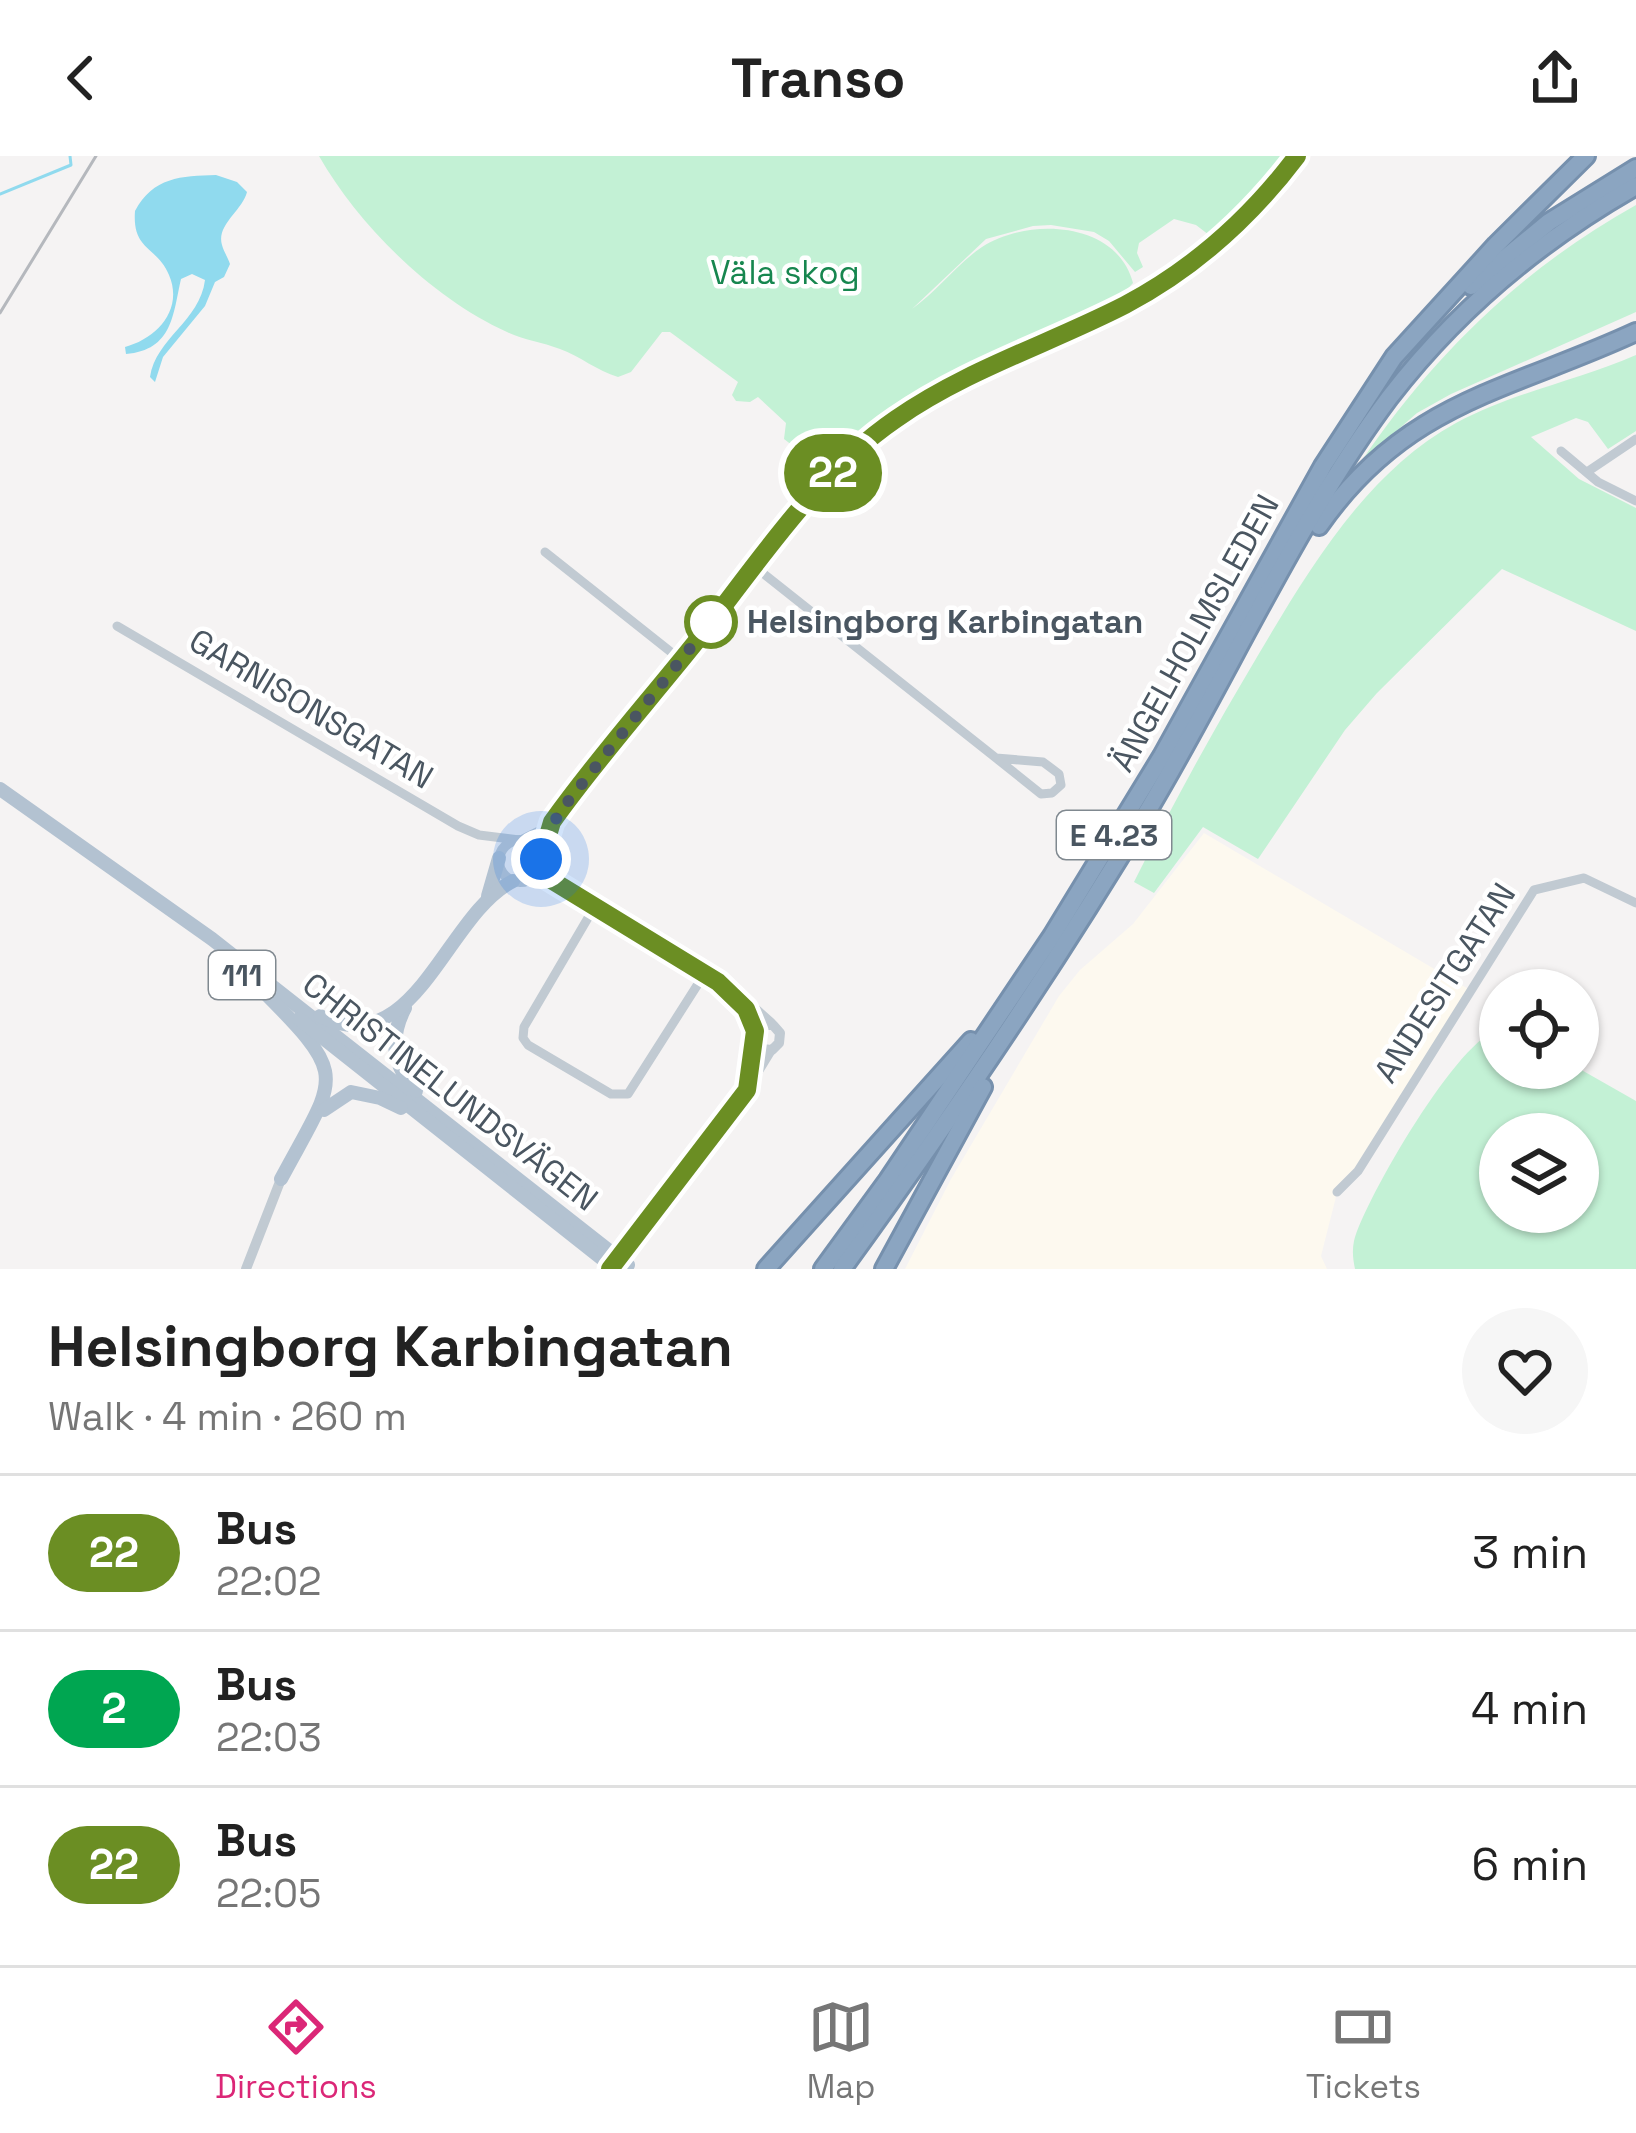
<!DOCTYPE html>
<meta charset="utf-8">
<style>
:root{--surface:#fff;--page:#f6f6f6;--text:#222;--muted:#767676;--line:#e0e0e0;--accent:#db2777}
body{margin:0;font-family:"Space Grotesk",sans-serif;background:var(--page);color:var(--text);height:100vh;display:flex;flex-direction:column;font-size:45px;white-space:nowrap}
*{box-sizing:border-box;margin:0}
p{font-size:39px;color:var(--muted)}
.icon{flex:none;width:66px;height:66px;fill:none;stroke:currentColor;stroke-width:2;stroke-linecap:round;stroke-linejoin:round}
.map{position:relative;height:1113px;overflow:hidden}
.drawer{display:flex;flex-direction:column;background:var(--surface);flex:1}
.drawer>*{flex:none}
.badge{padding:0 24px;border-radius:39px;font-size:42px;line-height:78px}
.tools{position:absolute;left:1479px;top:813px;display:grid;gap:24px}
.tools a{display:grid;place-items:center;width:120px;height:120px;border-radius:50%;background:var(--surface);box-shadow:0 3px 9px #0004;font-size:60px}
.you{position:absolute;width:60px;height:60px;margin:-30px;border:9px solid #fff;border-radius:50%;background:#1a73e8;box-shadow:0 0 0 18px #1a73e833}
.map>.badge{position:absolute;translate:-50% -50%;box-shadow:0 0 0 6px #fff}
.round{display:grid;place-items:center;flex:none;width:126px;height:126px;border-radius:63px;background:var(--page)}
.summary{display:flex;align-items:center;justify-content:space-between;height:204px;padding:0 48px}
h1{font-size:57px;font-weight:800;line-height:90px}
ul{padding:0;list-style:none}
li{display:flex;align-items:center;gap:36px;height:156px;padding:0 48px;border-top:3px solid var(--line)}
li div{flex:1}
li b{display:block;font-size:45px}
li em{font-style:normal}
li .badge{min-width:132px;font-weight:700;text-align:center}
header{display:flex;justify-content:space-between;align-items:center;height:156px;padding:0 48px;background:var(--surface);font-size:54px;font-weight:800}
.dock{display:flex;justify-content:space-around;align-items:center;height:168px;border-top:3px solid var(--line);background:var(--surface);font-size:33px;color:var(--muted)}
.dock a{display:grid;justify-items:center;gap:6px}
.dock .current{color:var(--accent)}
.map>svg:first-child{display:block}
.commercial{fill:#fdf9ef}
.green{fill:#c3f1d5;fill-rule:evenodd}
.water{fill:#90daee}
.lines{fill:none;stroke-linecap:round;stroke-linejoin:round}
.stream{stroke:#90daee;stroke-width:3}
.motorway-casing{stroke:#7690ad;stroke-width:22}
.minor{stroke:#c1cad2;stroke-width:9}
.tertiary{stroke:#c1cad2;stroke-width:10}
.primary{stroke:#b3c2d1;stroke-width:14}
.motorway{stroke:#8ba5c1;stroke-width:16}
.rail{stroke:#b5b8bd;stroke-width:3}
.primary-bridge{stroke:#b3c2d1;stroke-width:14}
.line-casing{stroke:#fff;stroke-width:27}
.line{stroke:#6b8e23;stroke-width:18}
.walk{stroke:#4a5661;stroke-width:12;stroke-dasharray:0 21.6}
.stop-dot{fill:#fff;stroke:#6b8e23;stroke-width:6}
.labels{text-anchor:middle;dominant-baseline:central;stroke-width:9;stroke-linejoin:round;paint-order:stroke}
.shield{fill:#fff;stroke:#808990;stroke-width:3}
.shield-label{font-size:30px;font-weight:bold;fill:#4a5661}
.park-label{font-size:33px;fill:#17864f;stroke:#fff}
.stop-label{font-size:33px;font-weight:bold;fill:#4a5661;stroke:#fff;text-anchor:start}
.street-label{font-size:33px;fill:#4a5661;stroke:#fff}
</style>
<header><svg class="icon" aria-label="back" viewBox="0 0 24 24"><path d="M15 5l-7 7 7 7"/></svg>Transo<svg class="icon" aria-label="share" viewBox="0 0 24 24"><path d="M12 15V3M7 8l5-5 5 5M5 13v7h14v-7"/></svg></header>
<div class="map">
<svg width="1636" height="1113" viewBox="0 0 1636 1113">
<rect width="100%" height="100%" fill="#f5f3f3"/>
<path class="commercial" d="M1204,677L1470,834L1358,1015L1337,1037L1321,1100L1327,1113H905L951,1023L1059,840L1080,814L1133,768Z"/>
<g class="green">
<path d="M319,0H1295L1279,23L1272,17L1209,79L1196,69L1174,63L1139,87L1137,97L1143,111L1135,116L1109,85L1094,76L1051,69L1033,70L986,83L912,153C937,135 957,108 982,91C1028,61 1117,65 1133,127L1120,141C1009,193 914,227 824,313L816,307L807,310L802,307L797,293L784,283L786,267L758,241L750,246L736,245L732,239L738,226L670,176H662L631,216L618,221C597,215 580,200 560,193C542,186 523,184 507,176C432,142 359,70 319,0Z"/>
<path d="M1636,49V156L1451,238L1417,257L1361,306C1433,199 1523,112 1636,49Z"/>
<path d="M1636,199V275L1608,293L1588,266L1576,262L1531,281L1579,323L1636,352V475L1502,413L1377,537L1345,574L1258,703L1203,671L1154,737L1134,726C1172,649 1213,575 1257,501C1308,415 1365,317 1456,267C1513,236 1577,225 1636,199Z"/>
<path d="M1500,874V912H1578L1636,945V1113H1355C1353,1103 1352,1095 1354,1085C1364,1045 1461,877 1500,874ZM1500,978H1578V1056H1500Z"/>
</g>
<path class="water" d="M216,19L237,26L247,36C242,55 216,69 222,89C224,96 228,102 230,108L224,121L215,126L205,150L163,201L155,226L150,221C156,182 200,165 205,124L192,118L181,123C173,158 173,194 126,198L125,191C156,183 184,154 169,119C157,90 132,95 135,55C153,21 181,20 216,19Z"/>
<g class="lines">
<path class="stream" d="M0,38L71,9L70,0"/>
<defs>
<g id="motorway">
<path d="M1471,130L1549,66L1636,12"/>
<path d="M1319,370C1406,245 1509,235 1636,176"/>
<path d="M766,1113L971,885"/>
<path d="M823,1113L888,1024L1052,780L1162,600L1323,310L1394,201L1496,89L1586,0"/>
<path d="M842,1113C951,963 1055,810 1150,651C1229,518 1297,365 1389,242C1456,155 1541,84 1636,30"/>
<path d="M884,1113L983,931"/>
</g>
</defs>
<use href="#motorway" class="motorway-casing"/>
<g class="minor">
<path d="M1561,295L1598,326L1636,345"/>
<path d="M1587,316L1636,283"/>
<path d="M545,396L681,504"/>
<path d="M755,411L996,602L1043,606L1059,618L1061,629L1052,637L1041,638L996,602"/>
<path d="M117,470L458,670L479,679L519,684"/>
<path d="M595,750L524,871L523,882L528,889L611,938H628L705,817"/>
<path d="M1337,1036L1358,1015L1534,734L1584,722L1636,747"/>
</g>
<g class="tertiary">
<path d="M522,684L548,671C607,597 666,524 724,449C775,385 824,317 889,267C960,214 1048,189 1126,149C1193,113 1251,61 1297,0"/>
<circle cx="520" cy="705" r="21"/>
<path d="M540,708L548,722L727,833L750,858L755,885L761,893L772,894L779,887L780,877L773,869H763L756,875"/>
<path d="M740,839L771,867"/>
<path d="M750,927L755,886"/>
<path d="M616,1106L741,943L771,894"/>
<path d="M246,1113L281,1023"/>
</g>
<g class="primary">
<path d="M0,633L212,783L612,1097"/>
<path d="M488,740L499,702"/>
<path d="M262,834C351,923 337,918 281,1023"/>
<path d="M405,852C389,882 393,910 416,935"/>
<path d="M320,860C416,907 445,759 513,725"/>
<path d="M299,863L605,1105"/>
<path d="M324,954L351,936L380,942L401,952"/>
</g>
<use href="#motorway" class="motorway"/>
<path class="rail" d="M0,157L96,0"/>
<g class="primary-bridge">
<path d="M612,1097L628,1109"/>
<path d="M605,1105L615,1113"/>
</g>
</g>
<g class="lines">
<defs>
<path id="line" d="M610,1113L747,934L755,875L746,853L718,826L548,722L541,703L552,666C596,604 647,547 695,487C756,410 814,319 896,263C966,214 1049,188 1125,149C1193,113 1251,61 1297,0"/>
</defs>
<use href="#line" class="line-casing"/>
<use href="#line" class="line"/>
<path class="walk" d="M541,703L558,658L711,466"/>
</g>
<circle class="stop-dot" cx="711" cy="466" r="24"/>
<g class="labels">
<g class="shield">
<rect x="1057" y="655" width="114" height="48" rx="9"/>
<rect x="209" y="795" width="66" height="48" rx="9"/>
</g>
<g class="shield-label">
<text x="1114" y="679">E 4.23</text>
<text x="242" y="819">111</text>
</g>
<g class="park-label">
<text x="785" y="117">Väla skog</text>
</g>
<g class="stop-label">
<text x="747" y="466">Helsingborg Karbingatan</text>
</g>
<g class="street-label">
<text transform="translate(1195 477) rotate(-61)">ÄNGELHOLMSLEDEN</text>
<text transform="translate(311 553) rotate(31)">GARNISONSGATAN</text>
<text transform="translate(1445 827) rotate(-57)">ANDESITGATAN</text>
<text transform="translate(450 936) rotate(38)">CHRISTINELUNDSVÄGEN</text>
</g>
</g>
</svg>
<div class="tools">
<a><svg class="icon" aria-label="locate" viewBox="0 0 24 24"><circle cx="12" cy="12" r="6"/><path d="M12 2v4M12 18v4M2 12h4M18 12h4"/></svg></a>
<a><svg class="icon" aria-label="layers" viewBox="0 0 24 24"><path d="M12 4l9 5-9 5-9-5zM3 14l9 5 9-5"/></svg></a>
</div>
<div class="you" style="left:541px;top:703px"></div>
<b class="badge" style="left:833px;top:317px;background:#6b8e23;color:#fff">22</b>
</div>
<section class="drawer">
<div class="summary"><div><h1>Helsingborg Karbingatan</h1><p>Walk · 4 min · 260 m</p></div><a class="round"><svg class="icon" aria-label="heart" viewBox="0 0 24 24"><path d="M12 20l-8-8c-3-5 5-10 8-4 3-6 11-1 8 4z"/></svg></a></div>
<ul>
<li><span class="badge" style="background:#6b8e23;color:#fff">22</span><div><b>Bus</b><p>22:02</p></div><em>3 min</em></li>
<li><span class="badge" style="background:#00a651;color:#fff">2</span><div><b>Bus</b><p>22:03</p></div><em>4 min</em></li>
<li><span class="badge" style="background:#6b8e23;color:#fff">22</span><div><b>Bus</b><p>22:05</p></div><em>6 min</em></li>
</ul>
</section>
<nav class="dock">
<a class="current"><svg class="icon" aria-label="directions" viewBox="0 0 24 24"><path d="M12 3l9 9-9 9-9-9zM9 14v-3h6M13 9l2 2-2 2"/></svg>Directions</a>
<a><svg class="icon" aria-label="map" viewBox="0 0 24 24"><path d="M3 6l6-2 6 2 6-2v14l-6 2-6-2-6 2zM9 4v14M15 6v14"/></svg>Map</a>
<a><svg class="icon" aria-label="tickets" viewBox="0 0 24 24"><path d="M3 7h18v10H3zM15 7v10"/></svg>Tickets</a>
</nav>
